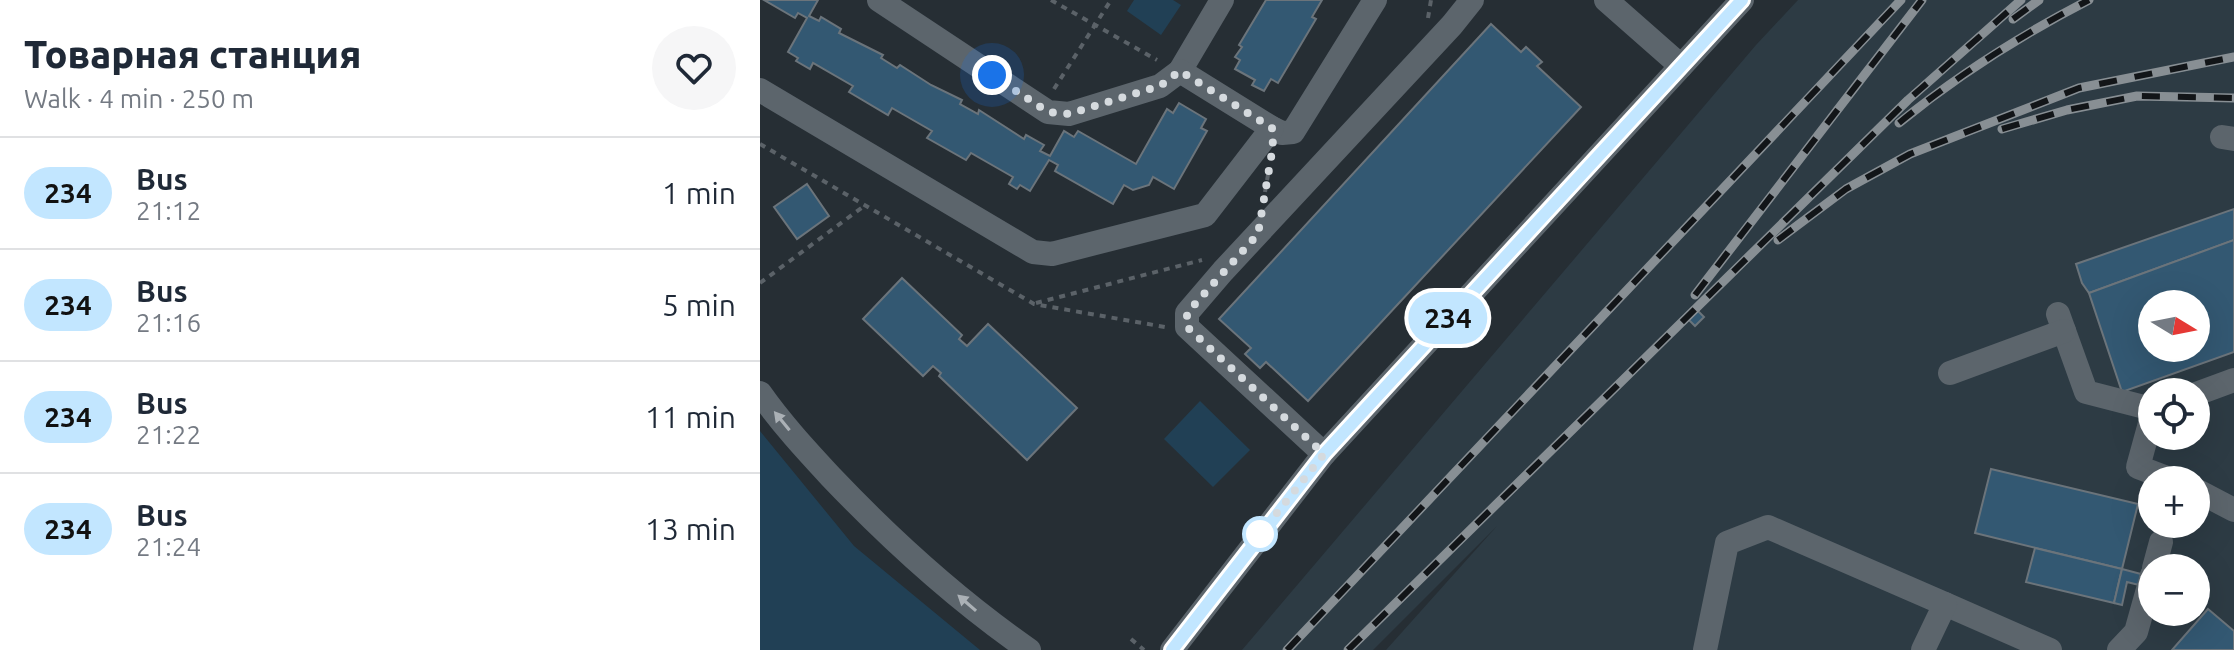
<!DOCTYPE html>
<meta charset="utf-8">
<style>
:root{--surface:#fff;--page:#f6f6f7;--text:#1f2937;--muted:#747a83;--line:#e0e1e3}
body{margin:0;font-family:Ubuntu,sans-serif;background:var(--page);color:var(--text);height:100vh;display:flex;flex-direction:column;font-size:30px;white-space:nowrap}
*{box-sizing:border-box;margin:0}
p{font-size:26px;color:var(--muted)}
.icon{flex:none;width:44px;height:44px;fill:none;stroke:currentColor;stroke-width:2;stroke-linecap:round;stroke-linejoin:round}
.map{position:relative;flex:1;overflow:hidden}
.side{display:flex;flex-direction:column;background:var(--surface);width:760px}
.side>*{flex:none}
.badge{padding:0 16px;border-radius:26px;font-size:28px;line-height:52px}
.needle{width:52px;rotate:100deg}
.buttons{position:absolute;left:1378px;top:290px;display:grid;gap:16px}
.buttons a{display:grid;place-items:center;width:72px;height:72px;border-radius:50%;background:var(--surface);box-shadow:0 8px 32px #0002;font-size:40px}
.you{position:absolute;width:40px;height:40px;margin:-20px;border:6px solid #fff;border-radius:50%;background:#1a73e8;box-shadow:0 0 0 12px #1a73e833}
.map>.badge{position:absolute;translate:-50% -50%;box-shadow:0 0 0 4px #fff}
.round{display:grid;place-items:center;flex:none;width:84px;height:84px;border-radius:42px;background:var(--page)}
.summary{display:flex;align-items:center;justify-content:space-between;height:136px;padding:0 24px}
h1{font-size:38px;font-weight:800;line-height:60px}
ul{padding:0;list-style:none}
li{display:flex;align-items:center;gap:24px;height:112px;padding:0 24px;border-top:2px solid var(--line)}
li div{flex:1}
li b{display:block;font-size:30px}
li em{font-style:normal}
li .badge{min-width:88px;font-weight:700;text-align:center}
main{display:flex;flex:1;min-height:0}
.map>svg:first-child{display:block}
.built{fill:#2d3b44;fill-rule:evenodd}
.green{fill:#214055}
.building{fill:#335872;stroke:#6b747b;stroke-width:2;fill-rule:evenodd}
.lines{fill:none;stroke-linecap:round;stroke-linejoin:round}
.path{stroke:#5b6268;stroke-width:4;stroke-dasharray:6 6;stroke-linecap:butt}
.minor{stroke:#5c656c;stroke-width:24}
.rail-casing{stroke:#888f94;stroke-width:9}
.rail{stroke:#121518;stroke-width:6;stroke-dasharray:18;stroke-linecap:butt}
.oneway{fill:#abb1b6}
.line-casing{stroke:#fff;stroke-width:18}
.line{stroke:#c2e6ff;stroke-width:12}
.walk{stroke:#d5dade;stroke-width:8;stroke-dasharray:0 14.4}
.stop-dot{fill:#fff;stroke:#c2e6ff;stroke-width:4}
</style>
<main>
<section class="side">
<div class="summary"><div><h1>Товарная станция</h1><p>Walk · 4 min · 250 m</p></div><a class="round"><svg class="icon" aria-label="heart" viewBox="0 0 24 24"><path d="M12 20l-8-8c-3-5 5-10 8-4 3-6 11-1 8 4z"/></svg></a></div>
<ul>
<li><span class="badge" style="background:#c2e6ff;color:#111">234</span><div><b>Bus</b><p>21:12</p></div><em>1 min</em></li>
<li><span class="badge" style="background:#c2e6ff;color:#111">234</span><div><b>Bus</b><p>21:16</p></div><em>5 min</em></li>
<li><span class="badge" style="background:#c2e6ff;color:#111">234</span><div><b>Bus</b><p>21:22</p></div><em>11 min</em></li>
<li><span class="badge" style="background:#c2e6ff;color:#111">234</span><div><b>Bus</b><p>21:24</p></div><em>13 min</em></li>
</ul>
</section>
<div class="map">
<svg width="1474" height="650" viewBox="0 0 1474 650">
<rect width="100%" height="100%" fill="#262e34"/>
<path class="built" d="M1038,0H1474V650H626L737,526L613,650H482L996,45ZM1392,304H1436V348H1392ZM1392,392H1436V436H1392ZM1392,480H1436V524H1392ZM1392,568H1436V612H1392Z"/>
<g class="green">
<path d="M374,0H413L421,5L401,35L367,11Z"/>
<path d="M440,401L490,450L453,487L404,439Z"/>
<path d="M0,431L94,546L220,650H0Z"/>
</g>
<g class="building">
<path d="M4,0H58L49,16L59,21L61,17L81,29L79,33L123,55L121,58L137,68L140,65L171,85L202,100L200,104L218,114L219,110L264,139L266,135L284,145L280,151L290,156L304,131L314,137L318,131L376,164L407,109L413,113L419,103L446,119L441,128L447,131L414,189L393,177L389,185L373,190L364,185L353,204L295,171L298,165L289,160L270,191L260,185L257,189L249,184L253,177L211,153L206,160L167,138L172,131L132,108L128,115L89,92L93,86L53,63L50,69L36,61L38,58L28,52L47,18L38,13L35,18Z"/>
<path d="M506,0H562L552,17L556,19L518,83L511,79L504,91L492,85L495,80L475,69L480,60L475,57L482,47L479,45Z"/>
<path d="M731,24L761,52L766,47L782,62L777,66L821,107L548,401L506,362L500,368L485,354L491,348L459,319Z"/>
<path d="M47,184L69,216L37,239L14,207Z"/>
<path d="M1474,209V240L1329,293L1322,283L1316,264Z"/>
<path d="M1474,240V352L1362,392L1329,293ZM1392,304H1436V348H1392Z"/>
<path d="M142,278L202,335L199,339L207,346L228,324L317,408L267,460L179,376L181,373L173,366L163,376L103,319Z"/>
<path d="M938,311L944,317L935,326L929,320Z"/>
<path d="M1231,469L1378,504L1362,569L1215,533Z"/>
<path d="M1275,548L1362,569L1354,603L1266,582Z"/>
<path d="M1362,569L1381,574L1379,585L1367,582L1362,605L1354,603Z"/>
<path d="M1448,609L1474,631V650H1412Z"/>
</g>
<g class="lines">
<g class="path">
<path d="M291,0L397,60"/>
<path d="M668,18L671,0"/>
<path d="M294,89L351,0"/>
<path d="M0,144L274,304L405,327"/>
<path d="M505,192L509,169"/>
<path d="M0,283L104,206"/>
<path d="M276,303L442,260"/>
<path d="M371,639L384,650"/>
</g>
<g class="minor">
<path d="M119,0L288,112L309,114L400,86L420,71L462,0"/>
<path d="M846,0L921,66"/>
<path d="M420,71L512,128L522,133L533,132L615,0"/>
<path d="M0,90L273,252L292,254L445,215L512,128"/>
<path d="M1462,137L1474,139"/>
<path d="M1298,314L1326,392L1392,409"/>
<path d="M1190,373L1304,331"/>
<path d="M0,393C21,423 46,450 71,477C131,540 197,600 269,650"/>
<path d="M1436,394L1474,380"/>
<path d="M1392,416L1378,467L1412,480"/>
<path d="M564,454L427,327V313L463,271L692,25L712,0"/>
<path d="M1436,490L1474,510"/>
<path d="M1394,568L1401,542"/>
<path d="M1185,604L1290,650"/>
<path d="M412,650L564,454L982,0"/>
<path d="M945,650L967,543L1008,527L1185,604L1163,650"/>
<path d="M1359,650L1376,632L1392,575"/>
</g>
<defs>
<g id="rail">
<path d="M1253,19L1279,0"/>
<path d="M1139,123C1198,75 1261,35 1329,0"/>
<path d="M1242,129L1307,110L1377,96L1474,98"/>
<path d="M1018,240L1086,189L1150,154L1319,88L1474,57"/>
<path d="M935,295L1162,0"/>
<path d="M527,650L1141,0"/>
<path d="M588,650L1148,100L1261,0"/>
</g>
</defs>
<use href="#rail" class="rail-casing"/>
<use href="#rail" class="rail"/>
</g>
<defs><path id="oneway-solid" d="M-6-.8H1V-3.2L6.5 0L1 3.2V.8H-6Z" transform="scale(2)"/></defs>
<g class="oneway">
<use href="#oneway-solid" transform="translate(22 421) rotate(-129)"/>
<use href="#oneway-solid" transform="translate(207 603) rotate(-139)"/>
</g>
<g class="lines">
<defs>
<path id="line" d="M412,650L564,454L982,0"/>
</defs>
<use href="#line" class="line-casing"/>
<use href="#line" class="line"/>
<path class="walk" d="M232,75L288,112L309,114L400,86L420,71L512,128L513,146L498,234L427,313V327L564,454L500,534"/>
</g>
<circle class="stop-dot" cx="500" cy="534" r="16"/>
</svg>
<div class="buttons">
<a><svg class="needle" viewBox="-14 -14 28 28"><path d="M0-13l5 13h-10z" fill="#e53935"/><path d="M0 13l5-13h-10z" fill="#747a83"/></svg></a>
<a><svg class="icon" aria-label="locate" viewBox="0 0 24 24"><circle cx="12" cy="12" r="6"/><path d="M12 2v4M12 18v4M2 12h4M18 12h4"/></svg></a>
<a>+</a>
<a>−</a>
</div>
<div class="you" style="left:232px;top:75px"></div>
<b class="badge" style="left:688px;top:318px;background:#c2e6ff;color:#111">234</b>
</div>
</main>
